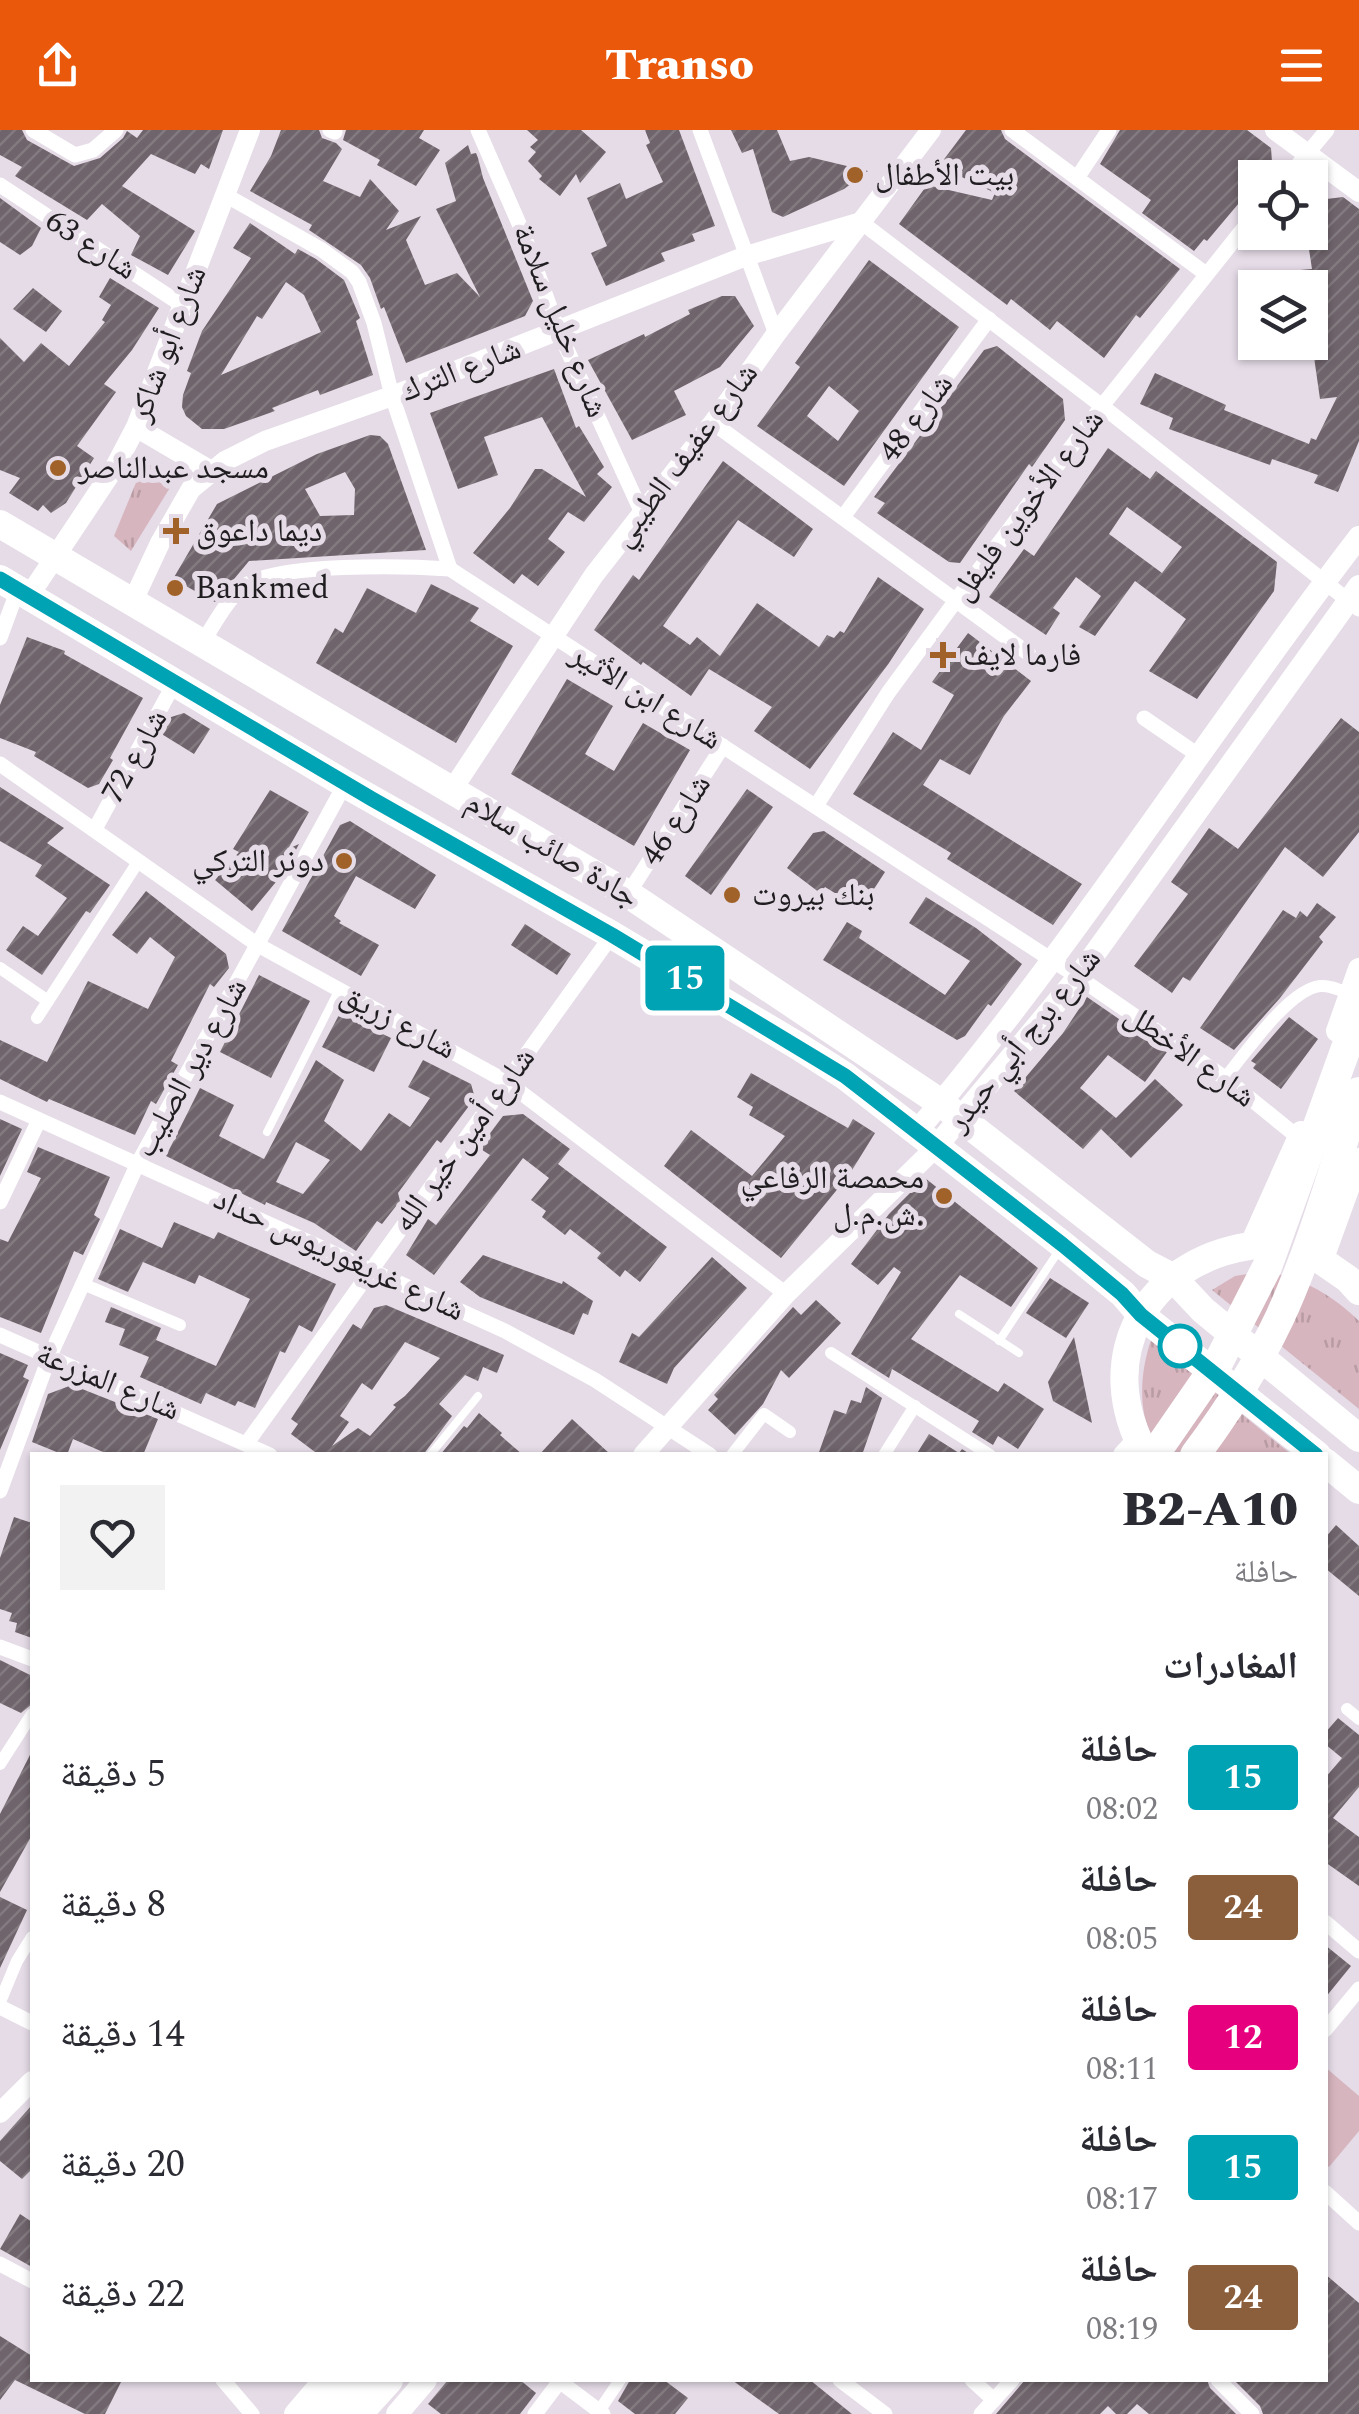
<!DOCTYPE html>
<html lang="ar">
<meta charset="utf-8">
<style>
:root{--surface:#fff;--page:#f2f2f3;--text:#2b2b33;--muted:#7c7c81;--accent:#ea580c}
body{margin:0;font-family:Spectral,"Noto Naskh Arabic",serif;background:var(--page);color:var(--text);direction:rtl;height:100vh;display:flex;flex-direction:column;font-size:38px;white-space:nowrap}
*{box-sizing:border-box;margin:0}
p{font-size:32px;color:var(--muted)}
.icon{flex:none;width:55px;height:55px;fill:none;stroke:currentColor;stroke-width:2;stroke-linecap:round;stroke-linejoin:round}
.map{position:relative;flex:1;overflow:hidden;direction:ltr}
.side{position:absolute;left:30px;top:1322px;width:1298px;height:930px;display:flex;flex-direction:column;background:var(--surface);border-radius:0px;box-shadow:0 2px 8px #0004;direction:rtl}
.side>*{flex:none}
.badge{padding:0 20px;border-radius:8px;font-size:35px;line-height:65px}
.buttons{position:absolute;left:1238px;top:30px;display:grid;gap:20px}
.buttons a{display:grid;place-items:center;width:90px;height:90px;border-radius:0px;background:var(--surface);box-shadow:0 2px 8px #0004;font-size:50px}
.map>.badge{position:absolute;translate:-50% -50%;box-shadow:0 0 0 5px #fff}
h2{padding:0 30px;font-size:38px;line-height:90px}
.round{display:grid;place-items:center;flex:none;width:105px;height:105px;border-radius:0px;background:var(--page)}
.summary{display:flex;align-items:center;justify-content:space-between;height:170px;padding:0 30px}
h1{font-size:48px;font-weight:800;line-height:75px}
ul{padding:0;list-style:none}
li{display:flex;align-items:center;gap:30px;height:130px;padding:0 30px}
li div{flex:1}
li b{display:block;font-size:38px}
li em{font-style:normal}
li .badge{min-width:110px;font-weight:700;text-align:center}
header{display:flex;justify-content:space-between;align-items:center;height:130px;padding:0 30px;background:var(--accent);color:#fff;font-size:45px;font-weight:800}
.map>svg:first-child{display:block}
.grass{fill:url(#grass-tufts)}
.pitch{fill:#d7b5be}
.building{fill:url(#building-hatch);fill-rule:evenodd}
.lines{fill:none;stroke-linecap:round;stroke-linejoin:round}
.service{stroke:#fff;stroke-width:8}
.pedestrian{stroke:#fff;stroke-width:12}
.minor{stroke:#fff;stroke-width:15}
.tertiary{stroke:#fff;stroke-width:20}
.secondary{stroke:#fff;stroke-width:22}
.trunk{stroke:#fff;stroke-width:28}
.motorway{stroke:#fff;stroke-width:30}
.line-casing{stroke:#fff;stroke-width:22}
.line{stroke:#00a3b4;stroke-width:15}
.poi-dot{fill:#a06228;stroke:#e5dce7;stroke-width:4}
.stop-dot{fill:#fff;stroke:#00a3b4;stroke-width:5}
.labels{text-anchor:middle;dominant-baseline:central;stroke-width:10;stroke-linejoin:round;paint-order:stroke}
.poi-label{font-size:32px;fill:#201d20;stroke:#e5dce7;text-anchor:start}
.street-label{font-size:32px;fill:#201d20;stroke:#e5dce7}
</style>
<header><svg class="icon" aria-label="menu" viewBox="0 0 24 24"><path d="M4 6h16M4 12h16M4 18h16"/></svg>Transo<svg class="icon" aria-label="share" viewBox="0 0 24 24"><path d="M12 15V3M7 8l5-5 5 5M5 13v7h14v-7"/></svg></header>
<div class="map">
<svg width="1359" height="2284" viewBox="0 0 1359 2284">
<defs>
<pattern id="grass-tufts" width="24" height="20" patternUnits="userSpaceOnUse" patternTransform="scale(2.5)"><rect width="24" height="20" fill="#d7b5be"/><path d="M3 7l-1-3M5 7V3M7 7l1-3M15 17l-1-3M17 17v-4M19 17l1-3" fill="none" stroke="#b89ba3"/></pattern>
<pattern id="building-hatch" width="6" height="6" patternUnits="userSpaceOnUse" patternTransform="scale(2.5)"><rect width="6" height="6" fill="#6f646b"/><path d="M-1 1l2-2M0 6l6-6M5 7l2-2" fill="none" stroke="#827a7f"/></pattern>
</defs>
<rect width="100%" height="100%" fill="#e5dce7"/>
<g class="grass">
<path d="M151,335L166,340L171,356L131,421L114,406L142,338Z"/>
<path d="M1266,1141C1304,1149 1331,1164 1359,1191V1279L1212,1160L1235,1146Z"/>
<path d="M1151,1210L1292,1325H1169C1163,1320 1155,1314 1152,1307C1137,1277 1141,1240 1151,1210Z"/>
</g>
<path class="pitch" d="M1325,1937L1359,1966V2001L1329,2037L1325,2034Z"/>
<g class="building">
<path d="M0,0H22L27,10L74,36L100,28L123,8L127,1L137,8L143,0H223L209,39L201,34L195,44L151,24L122,56L195,101L168,145L131,125L140,106L102,74L87,90L15,46L22,37L0,25Z"/>
<path d="M281,0H319L322,8L336,13L342,19L323,51L360,67L370,49L399,81L386,100L421,86L406,110L425,155L457,143L480,167L436,79L456,71L445,33L468,15L471,24L476,23L478,28L483,48L533,171L525,186L406,233L384,177L381,179L370,148L361,135L309,100L312,95L250,61L271,26Z"/>
<path d="M346,0H424L419,8L440,20L416,56L377,35L380,30L343,10Z"/>
<path d="M527,0H581L606,22L580,53L576,44L560,66L539,49L542,46L528,31L536,22L530,17L538,10Z"/>
<path d="M645,0H679L715,96L692,104L695,111L661,123L665,131L606,156L591,123L607,116L587,68L620,53L626,69L663,52L646,15L650,13Z"/>
<path d="M731,0H777L790,31L809,27L868,41L844,59L783,87L772,82L753,19L742,23Z"/>
<path d="M966,0H1001L1005,9L1180,139L1140,188L1136,185L1104,228L1057,191L1050,200L1011,169L1007,175L899,94L927,55L992,70L995,63L939,36Z"/>
<path d="M1120,0H1247L1271,18L1272,32L1260,48H1255V54L1207,111L1204,109L1194,121L1142,83L1151,70L1100,34Z"/>
<path d="M1343,67L1359,79V311L1338,362L1314,353L1318,345L1272,329L1270,335L1169,299L1173,288L1140,274L1155,243L1226,275L1224,280L1309,314L1311,308L1316,310L1337,267L1320,269L1310,199V158H1302L1300,140L1312,139L1307,106H1310V71Z"/>
<path d="M0,68L41,98L32,116L20,125L0,112Z"/>
<path d="M250,93L295,124L298,119L316,129L344,150L360,188L356,191L373,245L320,265L318,260L272,278L275,281L224,299H202L186,286L182,277L183,265L191,243L187,241L202,201L251,128L233,118ZM286,152L304,165L321,202L221,245L257,186L262,189Z"/>
<path d="M869,130L959,197L844,356L757,296L800,237L795,233ZM829,256L859,281L838,311L807,286Z"/>
<path d="M110,148L159,178L132,220L104,254L116,262L77,316L94,328L66,373L51,383L43,375L38,381L9,363L20,348L0,340V208L24,232L41,213L69,236L105,192L102,190L111,175L99,167Z"/>
<path d="M33,158L62,181L46,202L13,179Z"/>
<path d="M722,166H735L754,196L720,237L674,261L686,285L632,310L588,230L644,204L645,207L690,184L688,180Z"/>
<path d="M997,216L1063,269L1065,290L1032,337L1029,334L960,433L949,432L877,383L885,373L874,367L984,220Z"/>
<path d="M554,239L576,298L579,296L604,337L597,344L612,357L584,392L568,382L548,409L565,422L538,456L522,444L514,454L473,423L510,378L535,339H542L586,367L542,287L484,307L498,345L458,359L430,283Z"/>
<path d="M370,305L380,306L388,314L426,420L249,431L215,472L173,449L217,374L317,324ZM345,342L355,359L354,385L320,386L305,359Z"/>
<path d="M1108,318L1150,349L1156,341L1277,432L1274,461L1197,569L1149,541L1186,489L1135,451L1095,506L1079,497L1101,466L1076,447L1053,478L1060,483L1046,505L989,467L1024,419L1034,426ZM1127,377L1182,417L1162,443L1109,404Z"/>
<path d="M723,331L813,399L794,427L738,390L663,496L690,515L697,507L720,526L757,473L819,517L827,505L834,508L840,501L844,503L878,447L924,479L889,533L810,639L754,601L772,577L709,539L691,566L643,532L641,535L594,500L633,445L639,450Z"/>
<path d="M431,454L479,478L470,491L513,516L456,613L316,533L335,498L343,503L367,458L416,483Z"/>
<path d="M968,503L1031,551L1004,586L970,645L940,629L923,655L1082,754L1053,795L947,729L951,723L853,664L893,602L921,620L954,565L932,552Z"/>
<path d="M27,507L65,521L64,524L143,568L110,628L113,630L99,654L88,658L34,626L36,622L0,608V575Z"/>
<path d="M567,549L613,576L585,624L614,641L643,593L690,620L634,716L511,644Z"/>
<path d="M184,583L210,599L194,624L160,603L168,588Z"/>
<path d="M1341,588L1359,602V702L1323,747L1285,717L1190,851L1183,847L1172,863L1134,836L1188,764L1171,752L1209,698L1238,719Z"/>
<path d="M0,657L64,698L47,713L110,755L90,783L86,781L42,845L6,820L23,796L38,806L67,768L35,746L42,735L0,711Z"/>
<path d="M747,659L773,677L711,765L685,746Z"/>
<path d="M270,660L309,682L288,719L299,714L285,741L252,781L215,750L239,722L233,719Z"/>
<path d="M350,691L436,745L415,779L356,746L334,786L341,791L339,793L379,815L361,846L282,801L340,695Z"/>
<path d="M824,701L885,742L861,779L825,757L820,763L787,738L813,703Z"/>
<path d="M146,761L226,824L229,838L214,857L210,854L171,931L178,935L156,974L151,971L135,1005L49,969L47,972L0,949V910L47,932L88,851L148,879L175,827L150,807L137,824L112,805Z"/>
<path d="M926,767L976,798L1022,834L991,876L988,874L965,906L957,910L823,830L847,792L862,801L859,808L945,865L970,831L909,793Z"/>
<path d="M1317,773L1336,787L1319,807L1323,812L1280,868L1234,920L1200,898L1283,780L1296,788L1300,781L1307,787Z"/>
<path d="M525,794L571,824L557,845L511,815Z"/>
<path d="M259,845L310,871L271,948L220,922Z"/>
<path d="M1087,867L1167,922L1145,952L1108,925L1080,958L1116,988L1155,949L1183,975L1131,1028L1101,999L1083,1019L1014,961L1063,903Z"/>
<path d="M340,883L391,908L374,942L322,917Z"/>
<path d="M1289,887L1318,909L1281,959L1253,938L1256,934L1251,931Z"/>
<path d="M316,930L344,950L324,991L361,1021L389,983L410,997L430,968L408,957L423,930L471,954L475,968L441,1013L437,1010L398,1063L400,1071L382,1094L377,1091L356,1121L314,1093L266,1072L265,1075L166,1026L200,958L234,975L219,1006L264,1029ZM296,1012L330,1030L303,1064L276,1052Z"/>
<path d="M751,943L848,998L853,989L875,1003L849,1045L781,1128L664,1036L691,1000L752,1046L785,1006L749,985L753,977L737,967Z"/>
<path d="M523,984L570,1019L558,1034L667,1117L640,1152L625,1140L620,1147L597,1128L601,1123L570,1099L565,1105L542,1087L546,1081L531,1070L549,1048L523,1028L434,1145L406,1125L428,1089L436,1095L490,1025L479,1018L503,986Z"/>
<path d="M0,989L22,999L0,1046Z"/>
<path d="M38,1017L110,1047L94,1085L100,1089L83,1125L74,1121L41,1203L0,1187V1109L8,1112L41,1048L27,1042Z"/>
<path d="M925,1048L1038,1138L1011,1177L960,1145L911,1209L998,1262L1004,1253L1044,1279L1018,1319L998,1306L993,1315L972,1302L979,1291L892,1239L889,1248L851,1224L901,1142L894,1137L878,1155L851,1134L889,1084Z"/>
<path d="M174,1092L214,1109L218,1102L336,1154L312,1202L299,1195L285,1223L280,1221L255,1278L238,1271L235,1276L206,1263L201,1274L140,1247L149,1227L119,1215L125,1199L105,1192L111,1177L161,1198L156,1210L216,1236L250,1169L199,1145L195,1154L143,1132L128,1162L98,1149L120,1099L162,1118Z"/>
<path d="M483,1125L562,1154L563,1151L593,1171L588,1185L583,1183L574,1205L480,1167L460,1152Z"/>
<path d="M712,1127L747,1158L674,1238L667,1254L619,1232L632,1203L639,1207Z"/>
<path d="M1050,1148L1089,1173L1066,1208L1026,1183Z"/>
<path d="M816,1170L841,1193L789,1248L781,1240L763,1274L735,1305L708,1280L718,1269L714,1265L793,1177L801,1185Z"/>
<path d="M386,1175L504,1225L497,1243L483,1237L478,1251L465,1245L439,1274L452,1286L423,1325H319L291,1304L298,1294L291,1289L353,1194L361,1199L374,1178ZM405,1212L440,1228L405,1266L393,1275L396,1277L370,1306L358,1298L332,1316L349,1292L340,1286L362,1253L372,1260Z"/>
<path d="M1074,1207L1092,1293L1053,1271L1048,1252Z"/>
<path d="M0,1223L28,1235L23,1247L29,1250L0,1320Z"/>
<path d="M72,1255L158,1289L143,1325H110L73,1309L67,1325H64L32,1312L48,1264Z"/>
<path d="M866,1257L882,1268L862,1325H818L834,1280L846,1284L851,1270L861,1273Z"/>
<path d="M479,1283L502,1303L500,1305L523,1325H440L464,1296L467,1298Z"/>
<path d="M572,1289L611,1325H539Z"/>
<path d="M929,1304L959,1323L962,1319L971,1325H916Z"/>
<path d="M14,1387L32,1393V1508L15,1502L17,1493L9,1491L12,1483L0,1479V1428Z"/>
<path d="M1336,1395L1359,1416V1466L1325,1438V1408Z"/>
<path d="M0,1530L32,1546V1574L21,1583L0,1573Z"/>
<path d="M1338,1588L1359,1605V1657L1333,1688L1359,1707V1756L1325,1732V1648L1342,1628L1325,1614V1603Z"/>
<path d="M32,1621V1705L0,1762V1684Z"/>
<path d="M0,1767L27,1780L0,1838Z"/>
<path d="M1325,1815L1351,1836L1325,1868Z"/>
<path d="M32,1975V2039L22,2049L0,2031V2011Z"/>
<path d="M20,2084L32,2092V2137L0,2119Z"/>
<path d="M1325,2144L1359,2173V2284H1263L1260,2276L1234,2250H1325Z"/>
<path d="M0,2206L32,2226V2250H122L105,2284H85L15,2250L0,2270Z"/>
<path d="M448,2250H520L536,2263L520,2284H441L428,2274Z"/>
<path d="M630,2250H664L688,2268L675,2284H635L618,2271Z"/>
<path d="M732,2250H810L852,2284H779Z"/>
<path d="M1025,2250H1207L1210,2258L1236,2284H1149L1137,2274L1127,2284H1116L1108,2276L1100,2284H996Z"/>
</g>
<g class="lines">
<g class="service">
<path d="M267,1002L338,861"/>
<path d="M959,1184L1019,1223"/>
<path d="M999,1211L1060,1119"/>
<path d="M430,1325L478,1266"/>
</g>
<g class="pedestrian">
<path d="M0,838L48,871"/>
<path d="M37,888L138,732"/>
<path d="M1225,948C1245,924 1288,860 1320,856C1330,855 1340,860 1350,864"/>
<path d="M83,1154L180,1195"/>
<path d="M831,1223L990,1325"/>
<path d="M732,1325L764,1284L790,1302"/>
<path d="M884,1325L915,1276"/>
<path d="M1347,1579L1359,1589"/>
<path d="M0,1634L32,1584"/>
<path d="M0,1872L17,1831L32,1807"/>
<path d="M597,2284L620,2250"/>
</g>
<g class="minor">
<path d="M33,0L75,25L93,20L116,0"/>
<path d="M330,0L335,2"/>
<path d="M478,0L524,105L559,202L642,383"/>
<path d="M700,0L776,204"/>
<path d="M1012,0L1206,144"/>
<path d="M1077,48L1109,0"/>
<path d="M1287,48L1327,0"/>
<path d="M0,55L182,175"/>
<path d="M227,66L322,120L352,142L359,152L374,193L392,266L450,439"/>
<path d="M861,92L1102,276L1359,479"/>
<path d="M713,293L1029,524"/>
<path d="M843,387L989,189"/>
<path d="M0,508L18,459"/>
<path d="M202,513C214,495 226,471 243,457C275,432 408,436 450,439L1078,847L1225,948L1299,1008"/>
<path d="M1144,588L1198,625"/>
<path d="M0,634L258,815L507,952L786,1164"/>
<path d="M816,676L888,563L957,469L1102,276L1255,84"/>
<path d="M95,699L175,552"/>
<path d="M628,764L723,616"/>
<path d="M0,972L505,1201L595,1250L710,1325"/>
<path d="M0,1072L39,990"/>
<path d="M0,1205L270,1325"/>
<path d="M247,1313L612,805"/>
<path d="M0,1361L49,1228L138,1033L345,654"/>
<path d="M0,1517L32,1529"/>
<path d="M1325,1792L1359,1821"/>
<path d="M0,1877L32,1893"/>
<path d="M1325,1900L1359,1859"/>
<path d="M1325,2062L1359,2093"/>
<path d="M0,2134L32,2151"/>
<path d="M223,2250L252,2284"/>
<path d="M558,2250L603,2284"/>
<path d="M840,2250L885,2284"/>
<path d="M972,2250L994,2270"/>
<path d="M1218,2250L1252,2284"/>
<path d="M535,2284L560,2251"/>
<path d="M981,2284L1012,2250"/>
</g>
<g class="tertiary">
<path d="M1275,0L1359,62"/>
<path d="M136,297L211,341"/>
<path d="M29,466L115,337L136,297L250,0"/>
<path d="M132,473L160,413L191,359L225,331L265,311L392,266L746,126L861,92"/>
<path d="M452,660L594,445L713,293L776,204L931,0"/>
<path d="M643,1325L786,1164L936,1017"/>
<path d="M0,1983L32,1951"/>
</g>
<g class="secondary">
<path d="M1337,901L1359,839"/>
<path d="M917,1001C1077,813 1208,603 1359,407"/>
<path d="M936,1017L1078,847L1359,456"/>
<path d="M1250,1116L1301,1002"/>
<path d="M1322,1131L1359,1029"/>
<path d="M1124,1325L1138,1310"/>
<path d="M295,2284L324,2250"/>
<path d="M397,2284L426,2250"/>
</g>
<g class="trunk">
<path d="M0,394L628,764L941,973L1147,1134L1172,1147L1203,1180L1359,1308"/>
<path d="M0,449L345,654L612,805L798,916L845,946L1063,1115L1123,1164L1141,1185L1317,1325"/>
<path d="M1322,1131L1348,1149L1359,1161"/>
<path d="M1146,1325C1092,1230 1144,1132 1250,1116"/>
<path d="M1325,1332L1359,1360"/>
</g>
<g class="motorway">
<path d="M1154,1325L1219,1231L1267,1137L1359,882"/>
<path d="M1195,1325C1227,1282 1257,1236 1280,1187C1313,1115 1334,1037 1359,962"/>
<path d="M325,2284L354,2250"/>
<path d="M357,2284L388,2250"/>
</g>
</g>
<g class="lines">
<defs>
<path id="line" d="M0,449L372,669L612,805L845,946L1063,1115L1122,1164L1141,1185L1316,1325"/>
</defs>
<use href="#line" class="line-casing"/>
<use href="#line" class="line"/>
</g>
<g class="poi-dot">
<circle cx="855" cy="45" r="10"/>
<circle cx="58" cy="338" r="10"/>
<path d="M171 386h10v10h10v10h-10v10h-10v-10h-10v-10h10z"/>
<circle cx="175" cy="458" r="10"/>
<path d="M938 510h10v10h10v10h-10v10h-10v-10h-10v-10h10z"/>
<circle cx="344" cy="731" r="10"/>
<circle cx="732" cy="765" r="10"/>
<circle cx="944" cy="1066" r="10"/>
</g>
<circle class="stop-dot" cx="1180" cy="1216" r="20"/>
<g class="labels">
<g class="poi-label">
<text x="875" y="45">بيت الأطفال</text>
<text x="78" y="338">مسجد عبدالناصر</text>
<text x="196" y="401">ديما داعوق</text>
<text x="195" y="458">Bankmed</text>
<text x="963" y="525">فارما لايف</text>
<text x="324" y="731" text-anchor="end">دونر التركي</text>
<text x="752" y="765">بنك بيروت</text>
<text x="924" y="1048" text-anchor="end">محمصة الرفاعي<tspan x="924" dy="37">ش.م.ل.</tspan></text>
</g>
<g class="street-label">
<text transform="translate(91 115) rotate(33)">شارع 63</text>
<text transform="translate(560 191) rotate(68)">شارع خليل سلامة</text>
<text transform="translate(168 214) rotate(-69)">شارع أبو شاكر</text>
<text transform="translate(461 240) rotate(-21)">شارع الترك</text>
<text transform="translate(916 288) rotate(-53)">شارع 48</text>
<text transform="translate(685 325) rotate(-53)">شارع عفيف الطيبي</text>
<text transform="translate(1028 375) rotate(-53)">شارع الأخوين فليفل</text>
<text transform="translate(646 567) rotate(32)">شارع ابن الأثير</text>
<text transform="translate(135 626) rotate(-61)">شارع 72</text>
<text transform="translate(676 690) rotate(-57)">شارع 46</text>
<text transform="translate(552 720) rotate(31)">جادة صائب سلام</text>
<text transform="translate(398 892) rotate(28)">شارع زريق</text>
<text transform="translate(1024 910) rotate(-51)">شارع برج أبي حيدر</text>
<text transform="translate(1190 926) rotate(36)">شارع الأخطل</text>
<text transform="translate(191 938) rotate(-61)">شارع دير الصليب</text>
<text transform="translate(464 1010) rotate(-54)">شارع أمين خير الله</text>
<text transform="translate(339 1125) rotate(25)">شارع غريغوريوس حداد</text>
<text transform="translate(108 1252) rotate(23)">شارع المزرعة</text>
</g>
</g>
</svg>
<div class="buttons">
<a><svg class="icon" aria-label="locate" viewBox="0 0 24 24"><circle cx="12" cy="12" r="6"/><path d="M12 2v4M12 18v4M2 12h4M18 12h4"/></svg></a>
<a><svg class="icon" aria-label="layers" viewBox="0 0 24 24"><path d="M12 4l9 5-9 5-9-5zM3 14l9 5 9-5"/></svg></a>
</div>
<b class="badge" style="left:685px;top:848px;background:#00a3b4;color:#fff">15</b>
<section class="side">
<div class="summary"><div><h1>B2-A10</h1><p>حافلة</p></div><a class="round"><svg class="icon" aria-label="heart" viewBox="0 0 24 24"><path d="M12 20l-8-8c-3-5 5-10 8-4 3-6 11-1 8 4z"/></svg></a></div>
<h2>المغادرات</h2>
<ul>
<li><span class="badge" style="background:#00a3b4;color:#fff">15</span><div><b>حافلة</b><p>08:02</p></div><em>5 دقيقة</em></li>
<li><span class="badge" style="background:#8b5e3c;color:#fff">24</span><div><b>حافلة</b><p>08:05</p></div><em>8 دقيقة</em></li>
<li><span class="badge" style="background:#e6007e;color:#fff">12</span><div><b>حافلة</b><p>08:11</p></div><em>14 دقيقة</em></li>
<li><span class="badge" style="background:#00a3b4;color:#fff">15</span><div><b>حافلة</b><p>08:17</p></div><em>20 دقيقة</em></li>
<li><span class="badge" style="background:#8b5e3c;color:#fff">24</span><div><b>حافلة</b><p>08:19</p></div><em>22 دقيقة</em></li>
</ul>
</section>
</div>
